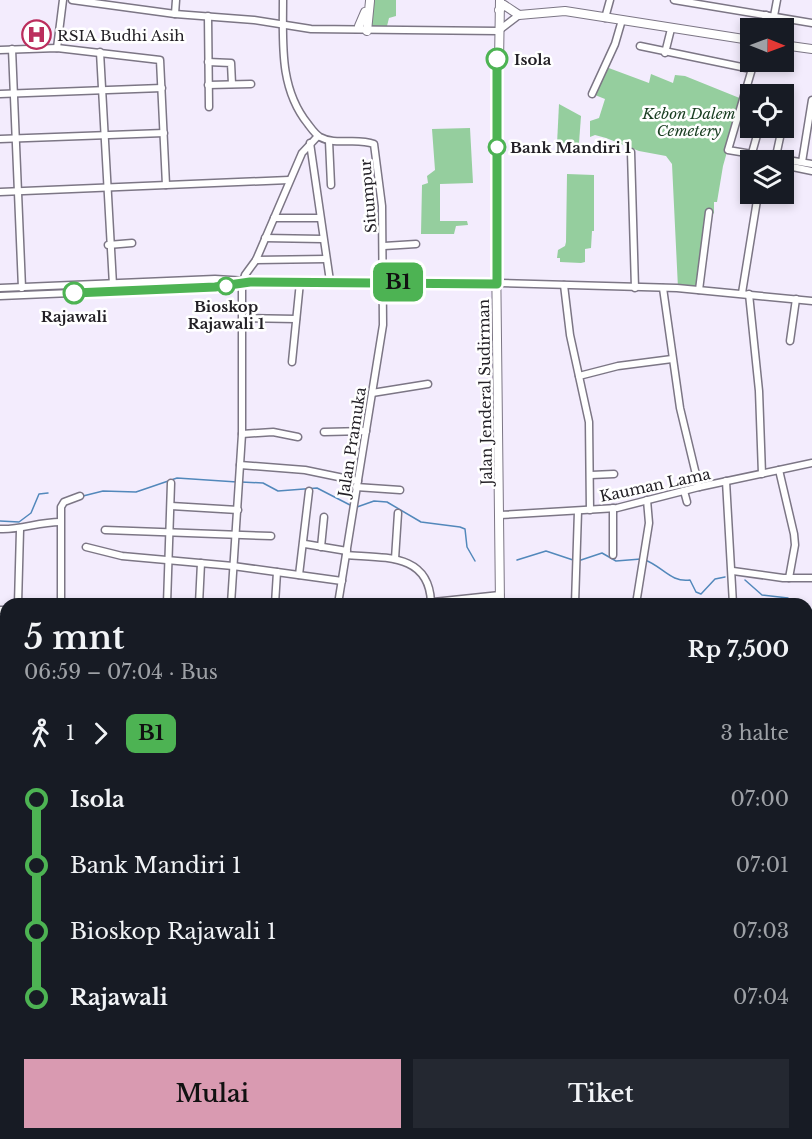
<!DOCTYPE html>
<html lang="id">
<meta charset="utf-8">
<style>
:root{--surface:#171b24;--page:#242831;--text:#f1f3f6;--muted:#9ea1a6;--accent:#d99ab1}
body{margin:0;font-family:"Libre Baskerville",serif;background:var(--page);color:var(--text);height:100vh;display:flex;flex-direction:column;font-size:22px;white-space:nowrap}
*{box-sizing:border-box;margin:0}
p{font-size:20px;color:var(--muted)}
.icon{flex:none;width:33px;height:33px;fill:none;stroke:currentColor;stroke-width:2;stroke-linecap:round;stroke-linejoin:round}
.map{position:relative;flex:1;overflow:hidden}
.drawer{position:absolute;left:0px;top:598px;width:813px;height:542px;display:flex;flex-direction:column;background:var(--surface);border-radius:18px 18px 0 0;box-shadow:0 3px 9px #0003}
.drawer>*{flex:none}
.badge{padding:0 12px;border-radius:9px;font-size:21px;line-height:39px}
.needle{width:39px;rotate:91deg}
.controls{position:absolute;left:740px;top:18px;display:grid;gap:12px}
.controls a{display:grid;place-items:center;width:54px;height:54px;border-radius:0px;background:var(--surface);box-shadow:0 3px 9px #0003;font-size:30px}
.map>.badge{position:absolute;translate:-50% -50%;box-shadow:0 0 0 3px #fff}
.legs{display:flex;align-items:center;gap:9px;height:66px;padding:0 24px;font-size:20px}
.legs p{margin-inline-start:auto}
.summary{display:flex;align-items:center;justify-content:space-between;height:102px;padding:0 24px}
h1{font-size:33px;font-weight:600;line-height:45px}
.primary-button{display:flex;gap:12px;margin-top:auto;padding:12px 24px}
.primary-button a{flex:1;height:69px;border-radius:0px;background:var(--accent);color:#111;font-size:24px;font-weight:600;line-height:69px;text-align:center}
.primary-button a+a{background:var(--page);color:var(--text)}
ul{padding:0 24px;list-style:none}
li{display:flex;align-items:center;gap:21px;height:66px;font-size:22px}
li i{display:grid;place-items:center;width:9px;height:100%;margin:0 8px;background:currentColor}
li i::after{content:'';width:15px;height:15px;margin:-8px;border:4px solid;border-radius:50%;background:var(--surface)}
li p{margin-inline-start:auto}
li:first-child i{background:linear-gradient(#0000 50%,currentColor 0)}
li:last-child i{background:linear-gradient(currentColor 50%,#0000 0)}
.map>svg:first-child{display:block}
.green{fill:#95ce9e}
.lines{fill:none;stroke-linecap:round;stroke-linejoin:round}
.stream{stroke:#5288bb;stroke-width:1.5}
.minor-casing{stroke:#7c7685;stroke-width:9}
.major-casing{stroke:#7c7685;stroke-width:10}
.minor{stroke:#fff;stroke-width:6}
.major{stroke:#fff;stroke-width:8}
.line-1-casing{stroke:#fff;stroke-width:14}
.line-1{stroke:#4db353;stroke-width:9}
.stop-1-dot{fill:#fff;stroke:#4db353;stroke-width:3}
.labels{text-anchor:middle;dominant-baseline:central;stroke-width:5;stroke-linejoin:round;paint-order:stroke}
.poi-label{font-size:15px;fill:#232026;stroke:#fff;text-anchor:start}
.stop-label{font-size:15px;font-weight:bold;fill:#232026;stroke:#fff;text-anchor:start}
.park-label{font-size:15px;font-style:italic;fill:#1a3e22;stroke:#fff}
.street-label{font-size:15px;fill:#232026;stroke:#fff}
</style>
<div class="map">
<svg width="812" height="1139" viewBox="0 0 812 1139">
<rect width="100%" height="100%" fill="#f3ecfd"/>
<g class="green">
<path d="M369,0H396V16L389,18L386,30L359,26Z"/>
<path d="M606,67L649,83L651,74L673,83L675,75L685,76L742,99L723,166L717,202H714V213L706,220L699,290L678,288L672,164L666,156L639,151L606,138L595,135L590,137V121L599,118L605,99L595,95Z"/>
<path d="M559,104L581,116L579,143L557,144Z"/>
<path d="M470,128L473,183L440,184V221H467L468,225L456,226L454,234H421L422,185L428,183L427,176L435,170L432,129Z"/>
<path d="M567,174L594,175V231H592L591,248L585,249V262L581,263L560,262V258H557L558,250L565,246L566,242Z"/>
</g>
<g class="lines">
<g class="stream">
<path d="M241,482L263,483L278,491L317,488L350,505"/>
<path d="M83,496L103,491L136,492L177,478L237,482"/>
<path d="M357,507L374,501L387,502L421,522L460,527L465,529L467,547L475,561"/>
<path d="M0,521L19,522L31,513L39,494L48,493"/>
<path d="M517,560L546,551L573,560"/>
<path d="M645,560C662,566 671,583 690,580L696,592L701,594L715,579L725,577"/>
<path d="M578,561L602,553L616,561L641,559"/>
<path d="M745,580L762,595L788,598L789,604"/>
<path d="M807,637L812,639"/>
</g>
<defs>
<g id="minor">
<path d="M72,0L175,14L254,20L311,29L498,31L519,15"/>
<path d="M283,0C283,43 279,88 308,124C311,128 315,134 320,137C336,146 356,137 374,144L382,206L383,325L338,604"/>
<path d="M674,0L812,23"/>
<path d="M175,14L176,0"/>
<path d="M208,16L209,107"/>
<path d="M774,16L777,0"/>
<path d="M605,18L610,0"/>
<path d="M763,28L766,15"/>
<path d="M640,46L751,69"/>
<path d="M57,48L63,0"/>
<path d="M12,49L22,288"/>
<path d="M0,50L57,48L160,60L166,185"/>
<path d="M100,52L113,285"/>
<path d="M665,53L671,29"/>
<path d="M208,62L231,63L232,84"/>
<path d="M754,62L728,150L812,164"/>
<path d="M208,85L251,84"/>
<path d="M0,94L162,88"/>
<path d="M592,94L615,44L622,20"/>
<path d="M783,120L784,114"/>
<path d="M0,139L164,133"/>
<path d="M329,141L331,185"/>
<path d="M310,143L330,281"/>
<path d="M631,152L635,288"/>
<path d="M752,153L759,128"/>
<path d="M776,156L782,128"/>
<path d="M802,162L812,100"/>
<path d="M783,165L812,171"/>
<path d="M0,192L289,180"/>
<path d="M274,218H319"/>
<path d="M265,238L322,239"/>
<path d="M108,245L132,243"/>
<path d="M384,246L416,244"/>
<path d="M256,260L326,259"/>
<path d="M564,285L570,335L589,422L590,510"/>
<path d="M0,288L215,279L247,281"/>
<path d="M663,288L680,408L699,487"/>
<path d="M699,290L709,212"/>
<path d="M742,293L758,194"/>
<path d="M749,294L759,391L762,474"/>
<path d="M0,296L215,287L250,282H461L677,288L812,301"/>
<path d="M244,318L296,319"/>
<path d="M790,341L796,299"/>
<path d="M292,362L300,282"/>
<path d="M579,376L618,366L672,359"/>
<path d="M372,393L428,384"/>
<path d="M324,432L366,431"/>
<path d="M242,434L273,432L298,437"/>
<path d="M240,465L305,470L358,481"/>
<path d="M779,470L794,534L795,545L789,578"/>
<path d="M591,475L614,474"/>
<path d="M726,481L733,604"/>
<path d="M356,487L400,490"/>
<path d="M684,491L687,502"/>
<path d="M171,506L238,510"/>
<path d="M500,515L617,508L699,487L812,463"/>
<path d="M0,529C21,530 38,522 60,522"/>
<path d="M105,530L271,536"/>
<path d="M305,544L347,551"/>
<path d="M86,547L122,556L233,566L342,581"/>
<path d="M321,547L324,517"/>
<path d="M346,555C384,558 429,553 431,602"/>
<path d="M613,555V508"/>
<path d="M395,559L398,513"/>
<path d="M733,571L783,578H812"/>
<path d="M299,575L309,491"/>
<path d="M18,604L20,530"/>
<path d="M61,604V507L64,502L80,496"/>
<path d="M167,604L171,483"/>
<path d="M199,604L201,563"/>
<path d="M231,604L242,434V285L245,275L256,260L302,153L318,136"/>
<path d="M275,604L277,572"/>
<path d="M338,604L424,603L500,595"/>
<path d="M575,604L578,511"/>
<path d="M636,604L649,523L647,500"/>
<path d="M0,610H6"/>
<path d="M0,656H6"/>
<path d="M807,693L812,692"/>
<path d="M0,702H6"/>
<path d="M807,801H812"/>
<path d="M807,848H812"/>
<path d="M0,999L6,998"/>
<path d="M807,1024H812"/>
<path d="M807,1057L812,1056"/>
<path d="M807,1111L812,1107"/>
<path d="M807,1126L812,1124"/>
<path d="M16,1134L17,1139"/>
<path d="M32,1134L34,1139"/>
<path d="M54,1134L55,1139"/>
<path d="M161,1134L162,1139"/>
<path d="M209,1134V1139"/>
<path d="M241,1134L242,1139"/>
<path d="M271,1134L272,1139"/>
<path d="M323,1134V1139"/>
<path d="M373,1134V1139"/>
<path d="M426,1134V1139"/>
<path d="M586,1134L587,1139"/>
<path d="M677,1134L678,1139"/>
<path d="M739,1134L741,1139"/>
<path d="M62,1139L71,1134"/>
<path d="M773,1139L781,1134"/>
</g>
<g id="major">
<path d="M500,0L496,251L500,604"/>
<path d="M499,10L504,5L519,15L565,11L750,40"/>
<path d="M359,26L365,12"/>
<path d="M367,31L370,1"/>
<path d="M783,45L812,49"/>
<path d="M807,924H812"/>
<path d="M502,1139V1134"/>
</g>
</defs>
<use href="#minor" class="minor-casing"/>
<use href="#major" class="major-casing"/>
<use href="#minor" class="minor"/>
<use href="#major" class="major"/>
</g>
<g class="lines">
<defs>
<path id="line-1" d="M74,293L215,287L250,282L497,284V59"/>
</defs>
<use href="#line-1" class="line-1-casing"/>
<use href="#line-1" class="line-1"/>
</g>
<defs>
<symbol id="hospital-ring" viewBox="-11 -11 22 22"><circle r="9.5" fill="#fff" stroke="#bb2d5d" stroke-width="1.5"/><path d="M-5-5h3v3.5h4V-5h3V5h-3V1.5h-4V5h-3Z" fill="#bb2d5d"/></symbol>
</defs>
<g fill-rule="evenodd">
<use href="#hospital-ring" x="20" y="18" width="33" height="33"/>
</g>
<g class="stop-1-dot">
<circle cx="497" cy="59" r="10"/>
<circle cx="497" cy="147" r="8"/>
<circle cx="226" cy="286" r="8"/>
<circle cx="74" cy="293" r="10"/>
</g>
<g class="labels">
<g class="poi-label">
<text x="57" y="35">RSIA Budhi Asih</text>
</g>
<g class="stop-label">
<text x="514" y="59">Isola</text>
<text x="510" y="147">Bank Mandiri 1</text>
<text x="226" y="306" text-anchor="middle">Bioskop<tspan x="226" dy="17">Rajawali 1</tspan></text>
<text x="74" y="316" text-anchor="middle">Rajawali</text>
</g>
<g class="park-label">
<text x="689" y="113">Kebon Dalem<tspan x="689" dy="17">Cemetery</tspan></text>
</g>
<g class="street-label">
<text transform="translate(368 196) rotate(-95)">Situmpur</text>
<text transform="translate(485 392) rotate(-91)">Jalan Jenderal Sudirman</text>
<text transform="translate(352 442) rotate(-81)">Jalan Pramuka</text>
<text transform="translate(655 485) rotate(-12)">Kauman Lama</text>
</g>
</g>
</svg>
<div class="controls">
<a><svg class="needle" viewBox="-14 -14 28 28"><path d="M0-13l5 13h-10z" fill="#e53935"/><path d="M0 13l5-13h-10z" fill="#9ea1a6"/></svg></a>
<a><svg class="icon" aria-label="locate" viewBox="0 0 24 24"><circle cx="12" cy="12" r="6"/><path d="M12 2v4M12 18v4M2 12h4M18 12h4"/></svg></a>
<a><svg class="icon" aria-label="layers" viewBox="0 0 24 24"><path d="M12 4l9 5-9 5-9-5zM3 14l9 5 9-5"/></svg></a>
</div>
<b class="badge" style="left:398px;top:282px;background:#4db353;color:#111">B1</b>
<section class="drawer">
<div class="summary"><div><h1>5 mnt</h1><p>06:59 – 07:04 · Bus</p></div><b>Rp 7,500</b></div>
<div class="legs"><svg class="icon" aria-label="walk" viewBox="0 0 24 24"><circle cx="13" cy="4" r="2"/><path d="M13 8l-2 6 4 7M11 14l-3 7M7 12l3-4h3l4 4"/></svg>1<svg class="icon" aria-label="forward" viewBox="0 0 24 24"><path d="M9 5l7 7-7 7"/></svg><b class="badge" style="background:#4db353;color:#111">B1</b><p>3 halte</p></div>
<ul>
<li><i style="color:#4db353"></i><b>Isola</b><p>07:00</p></li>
<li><i style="color:#4db353"></i><span>Bank Mandiri 1</span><p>07:01</p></li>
<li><i style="color:#4db353"></i><span>Bioskop Rajawali 1</span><p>07:03</p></li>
<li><i style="color:#4db353"></i><b>Rajawali</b><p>07:04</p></li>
</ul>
<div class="primary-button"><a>Mulai</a><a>Tiket</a></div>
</section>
</div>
